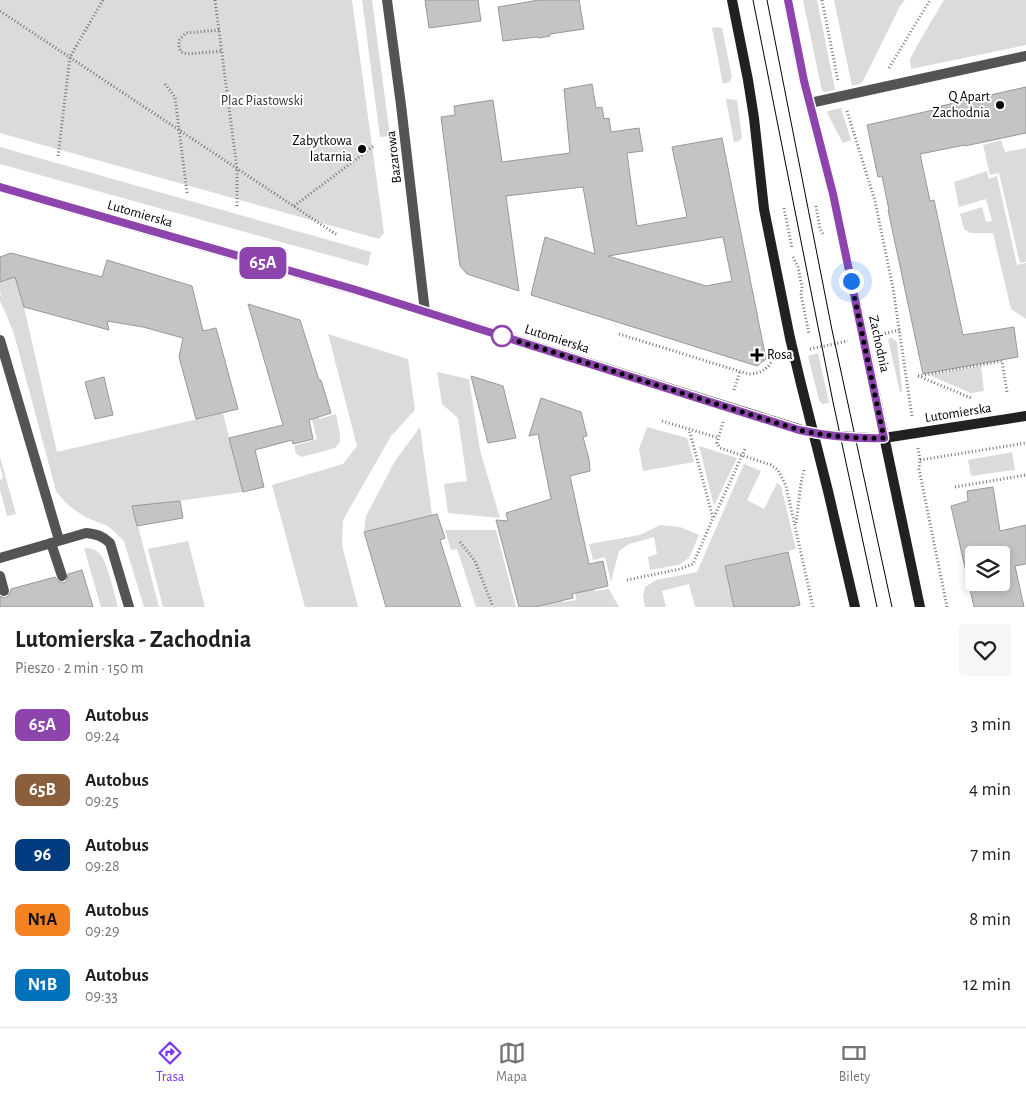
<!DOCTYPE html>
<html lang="pl">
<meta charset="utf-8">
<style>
:root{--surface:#fff;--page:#f6f6f6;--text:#202124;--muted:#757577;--line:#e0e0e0;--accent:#7c3aed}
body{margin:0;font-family:"Alegreya Sans",sans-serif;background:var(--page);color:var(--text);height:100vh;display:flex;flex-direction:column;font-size:19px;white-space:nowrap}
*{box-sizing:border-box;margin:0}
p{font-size:16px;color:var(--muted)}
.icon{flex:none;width:28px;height:28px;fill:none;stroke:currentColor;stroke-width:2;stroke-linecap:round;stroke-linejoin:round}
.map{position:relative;height:607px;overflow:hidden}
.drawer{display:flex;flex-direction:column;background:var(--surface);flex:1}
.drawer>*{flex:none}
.badge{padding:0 10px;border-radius:8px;font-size:18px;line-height:32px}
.tools{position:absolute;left:965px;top:546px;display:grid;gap:10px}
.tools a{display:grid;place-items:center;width:45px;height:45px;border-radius:5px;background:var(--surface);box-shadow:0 2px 8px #0003;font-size:25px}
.you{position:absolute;width:25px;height:25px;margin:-12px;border:4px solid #fff;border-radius:50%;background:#1a73e8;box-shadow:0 0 0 8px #1a73e833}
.map>.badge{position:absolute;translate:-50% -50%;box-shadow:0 0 0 2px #fff}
.round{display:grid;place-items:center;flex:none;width:52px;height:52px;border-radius:5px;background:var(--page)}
.summary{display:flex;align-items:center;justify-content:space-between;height:85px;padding:0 15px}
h1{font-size:24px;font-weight:700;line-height:38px}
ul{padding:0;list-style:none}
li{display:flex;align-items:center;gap:15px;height:65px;padding:0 15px}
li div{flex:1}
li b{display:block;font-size:19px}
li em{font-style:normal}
li .badge{min-width:55px;font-weight:700;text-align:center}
.tabs{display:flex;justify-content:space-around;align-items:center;height:70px;border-top:1px solid var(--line);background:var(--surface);font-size:14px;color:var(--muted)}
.tabs a{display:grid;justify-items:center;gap:2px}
.tabs .active{color:var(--accent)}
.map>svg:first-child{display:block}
.green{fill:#dbdbdb}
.building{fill:#c4c4c4;stroke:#989898;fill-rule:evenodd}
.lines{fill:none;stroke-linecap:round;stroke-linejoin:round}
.path{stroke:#767676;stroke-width:3;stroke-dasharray:1 2.5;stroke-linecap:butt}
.lane{stroke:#545454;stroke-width:10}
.street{stroke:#545454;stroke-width:10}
.secondary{stroke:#212121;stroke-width:10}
.tram{stroke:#000;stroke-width:1}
.line-casing{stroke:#fff;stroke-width:11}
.line{stroke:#8e44ad;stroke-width:8}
.walk{stroke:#000;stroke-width:5;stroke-dasharray:0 9}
.poi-dot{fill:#000;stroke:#fff;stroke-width:2}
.stop-dot{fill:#fff;stroke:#8e44ad;stroke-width:2.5}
.labels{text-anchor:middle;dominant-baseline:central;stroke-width:4;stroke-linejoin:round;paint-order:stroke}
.poi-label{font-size:14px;fill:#000;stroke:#fff;text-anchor:end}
.park-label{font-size:14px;fill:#323232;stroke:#fff}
.street-label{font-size:14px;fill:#000;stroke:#fff}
</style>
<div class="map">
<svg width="1026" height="607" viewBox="0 0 1026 607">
<rect width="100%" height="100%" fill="#fff"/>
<g class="green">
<path d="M0,0H352L384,233L379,239L0,133Z"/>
<path d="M362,0H372L390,136L380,137Z"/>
<path d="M803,0H817L835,90L824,92L822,91Z"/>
<path d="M834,0H905L900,6L862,83L852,86Z"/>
<path d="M944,0H1026V45L911,69L910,59L918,44Z"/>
<path d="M717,27L722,28L732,77L729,82L723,84L712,28Z"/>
<path d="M726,99L737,100L742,138L739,141L734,142Z"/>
<path d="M841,108L851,140L843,143L827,113L828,111Z"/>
<path d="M1001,140L1005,152L1026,148V262L1020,263L999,173L990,175L983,145Z"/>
<path d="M0,147L371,252L368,266L0,164Z"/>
<path d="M987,171L989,179L997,176L1017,265L1026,263V319L1011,309L993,233H970L964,229L960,214L982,207L986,222L992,221L986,199L959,207L954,182Z"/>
<path d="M15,277L24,307L57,452L223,413L243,492L133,507L159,607H144L124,541L108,526L85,517L72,508L65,502L56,491L14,334L6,314L0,301V296L1,294L0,291V282Z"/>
<path d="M328,334L408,359L415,410L391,436L343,520L342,545L358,607H305L272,485L343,464L357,446Z"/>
<path d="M892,338L897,342L902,392H900L888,339Z"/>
<path d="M818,353L829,403L822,404L819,400L808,356Z"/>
<path d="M981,366L984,391L971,393L929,375Z"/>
<path d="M307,372L319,419L336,414L340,434V442L335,448L302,457L296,454L294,446L317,439L311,416Z"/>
<path d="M437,372L469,379L480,450L500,518L448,513L444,484L467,481L458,418L442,404Z"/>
<path d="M420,427L432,515L364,532L366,516L395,461Z"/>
<path d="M647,427L687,438L694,462L643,471L639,449Z"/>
<path d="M699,446L737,458L714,506Z"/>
<path d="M1012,452L1015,470L971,476L968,460Z"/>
<path d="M0,457L16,514L7,516L0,490V480L3,478L0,466Z"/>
<path d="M744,464L761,471L747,500L764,509L777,483L781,486L796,549L725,566L734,607H695L689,584L662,591L666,607H645L643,596L645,587L656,580L697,572Z"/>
<path d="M660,525L680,527L699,535L689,558L678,565L650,570L648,557L657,554L654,537L629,544L619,551L611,582L605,557L593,560L589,544L640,535Z"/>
<path d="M445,530H496L516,607H476L457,549L451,550Z"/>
<path d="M188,541L205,607H163L148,549Z"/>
<path d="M84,548C90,548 95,549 99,553C107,559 115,596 118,607H101Z"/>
<path d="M586,555L595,591L609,589L619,607H533L560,587L562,602L576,600L575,558Z"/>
</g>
<g class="building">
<path d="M425,0H478L481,21L429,28Z"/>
<path d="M539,0H579L584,29L550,34V36L539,38L537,37L503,41L498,7Z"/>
<path d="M592,84L596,108L602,107L604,119L609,118L611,132L639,128L643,151L627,153L637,226L687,217L672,147L722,138L766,359L757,366L531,295L545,237L595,254L583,187L506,196L519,291L467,274L460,266L441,117L455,115L454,106L493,100L502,162L570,153L564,89ZM723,237L732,281L706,286L608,256Z"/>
<path d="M1026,87V133L965,146V145L920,154L930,201L934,200L963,335L1014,327L1018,357L923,374L888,210H889L882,176L878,177L867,125L942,108L941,106Z"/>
<path d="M11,253L102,277L107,260L192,286L203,331L216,328L238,409L196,419L179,357L183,338L143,327L107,321L109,330L24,307L15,277L0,282V257Z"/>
<path d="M248,304L300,320L319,380H321L331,413L309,420L313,439L293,444L292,440L255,450L264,487L243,492L229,438L283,425Z"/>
<path d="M471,376L503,386L516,438L488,443Z"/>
<path d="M104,377L113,415L95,419L85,382Z"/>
<path d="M541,398L581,412L587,436L583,437L589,459L590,471L570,476L589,564L603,561L608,586L572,594L573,598L535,607H519L496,520L508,521L506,513L551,499L538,434L529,436Z"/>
<path d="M993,487L1000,531L1026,525V564L1015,566L1024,607H974L951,506L968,501L967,491ZM974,555H1001V582H974Z"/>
<path d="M180,501L183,518L137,526L132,506Z"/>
<path d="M437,514L445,538L440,540L461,607H386L364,532Z"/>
<path d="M788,552L800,605L790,607H734L725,566Z"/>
<path d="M82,570L93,607H0V596L5,598L8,596L10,593L11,589L55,577L58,581L64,583L67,580L68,574Z"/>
</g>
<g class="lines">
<g class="path">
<path d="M215,0L237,169V208"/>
<path d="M822,0L838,81"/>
<path d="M0,11L337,235"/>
<path d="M219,30L186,33L179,40V47L181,52L187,54L222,51"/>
<path d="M889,68L930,0"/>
<path d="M165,84L175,97L187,193"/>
<path d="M847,111L875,201L893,288L912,417"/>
<path d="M58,156L70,57L103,0"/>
<path d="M294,206L375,145"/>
<path d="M816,206L820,229L823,234"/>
<path d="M784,208L792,248"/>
<path d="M793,257L798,267L802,287L801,295L809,334"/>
<path d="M619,334L748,374C760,374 770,369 773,357L777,356"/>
<path d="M878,335L900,330"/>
<path d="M810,349L848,341"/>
<path d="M918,376L1002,361L1007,392"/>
<path d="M918,376L971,398"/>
<path d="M734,390L740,371"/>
<path d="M662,421L719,438"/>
<path d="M723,422L717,443L720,448L771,465L778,470L786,486L813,607"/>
<path d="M918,448L920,460L919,469L947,607"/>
<path d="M920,460L1026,443"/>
<path d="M955,487L1026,475"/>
<path d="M714,517L746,447"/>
<path d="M796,523L801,483L804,470"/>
<path d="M460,542L475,561L493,607"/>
<path d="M627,580L680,569L693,564L713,518L689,429"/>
</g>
<g class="lane">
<path d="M810,103L1026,56"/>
<path d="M0,340L59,540"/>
<path d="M51,543L62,576"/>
<path d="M0,558L86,533C96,534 103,536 110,543L129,607"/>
<path d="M0,576L4,591"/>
</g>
<path class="street" d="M387,0L401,105L425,312"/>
<g class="secondary">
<path d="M732,0L748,80L754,118L764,209L790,338L801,384L828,491L855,607"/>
<path d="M788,0L804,81L833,194L920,607"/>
<path d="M0,187L369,294L799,429L813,433L840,436L870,438H884L1026,416"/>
</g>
<g class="tram">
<path d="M753,0L833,402L877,607"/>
<path d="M767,0L832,330L892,607"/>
</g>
</g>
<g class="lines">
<defs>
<path id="line" d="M0,187L353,289L799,430C827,436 856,439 884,438L833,194L804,81L788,0"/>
</defs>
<use href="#line" class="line-casing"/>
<use href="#line" class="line"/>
<path class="walk" d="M502,336L799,430C827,436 856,439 884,438L851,281"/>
</g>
<g class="poi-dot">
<circle cx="1000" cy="105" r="5"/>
<circle cx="362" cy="149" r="5"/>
<path d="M754.5 347.5h5v5h5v5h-5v5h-5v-5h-5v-5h5z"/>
</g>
<circle class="stop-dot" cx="502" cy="336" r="10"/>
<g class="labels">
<g class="poi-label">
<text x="990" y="97">Q Apart<tspan x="990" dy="16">Zachodnia</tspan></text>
<text x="352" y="141">Zabytkowa<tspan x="352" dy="16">latarnia</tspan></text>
<text x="767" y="355" text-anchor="start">Rosa</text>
</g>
<g class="park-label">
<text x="262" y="101">Plac Piastowski</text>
</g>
<g class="street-label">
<text transform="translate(394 157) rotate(-97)">Bazarowa</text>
<text transform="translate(140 214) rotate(16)">Lutomierska</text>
<text transform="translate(557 339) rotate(18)">Lutomierska</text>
<text transform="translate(879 344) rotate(78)">Zachodnia</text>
<text transform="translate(958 413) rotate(-9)">Lutomierska</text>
</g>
</g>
</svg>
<div class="tools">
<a><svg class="icon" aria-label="layers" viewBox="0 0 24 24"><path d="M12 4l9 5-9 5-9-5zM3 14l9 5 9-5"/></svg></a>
</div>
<div class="you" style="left:851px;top:281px"></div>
<b class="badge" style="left:263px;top:263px;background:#8e44ad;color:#fff">65A</b>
</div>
<section class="drawer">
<div class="summary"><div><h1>Lutomierska - Zachodnia</h1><p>Pieszo · 2 min · 150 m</p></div><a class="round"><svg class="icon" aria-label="heart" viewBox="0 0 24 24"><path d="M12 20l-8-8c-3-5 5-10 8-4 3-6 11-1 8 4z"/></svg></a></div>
<ul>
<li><span class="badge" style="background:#8e44ad;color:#fff">65A</span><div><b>Autobus</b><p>09:24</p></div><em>3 min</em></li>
<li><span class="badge" style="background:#8b5e3c;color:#fff">65B</span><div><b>Autobus</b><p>09:25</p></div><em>4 min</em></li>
<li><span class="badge" style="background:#003b80;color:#fff">96</span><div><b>Autobus</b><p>09:28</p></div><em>7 min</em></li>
<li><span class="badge" style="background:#f58220;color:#111">N1A</span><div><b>Autobus</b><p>09:29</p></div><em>8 min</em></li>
<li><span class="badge" style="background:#0072bc;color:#fff">N1B</span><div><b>Autobus</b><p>09:33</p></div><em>12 min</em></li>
</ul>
</section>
<nav class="tabs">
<a class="active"><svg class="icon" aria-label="directions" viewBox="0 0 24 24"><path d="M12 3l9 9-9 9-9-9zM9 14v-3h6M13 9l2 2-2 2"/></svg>Trasa</a>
<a><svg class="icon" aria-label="map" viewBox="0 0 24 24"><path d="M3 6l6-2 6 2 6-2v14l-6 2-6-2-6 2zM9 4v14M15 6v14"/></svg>Mapa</a>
<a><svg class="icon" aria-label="tickets" viewBox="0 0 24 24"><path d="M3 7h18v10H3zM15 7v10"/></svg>Bilety</a>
</nav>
